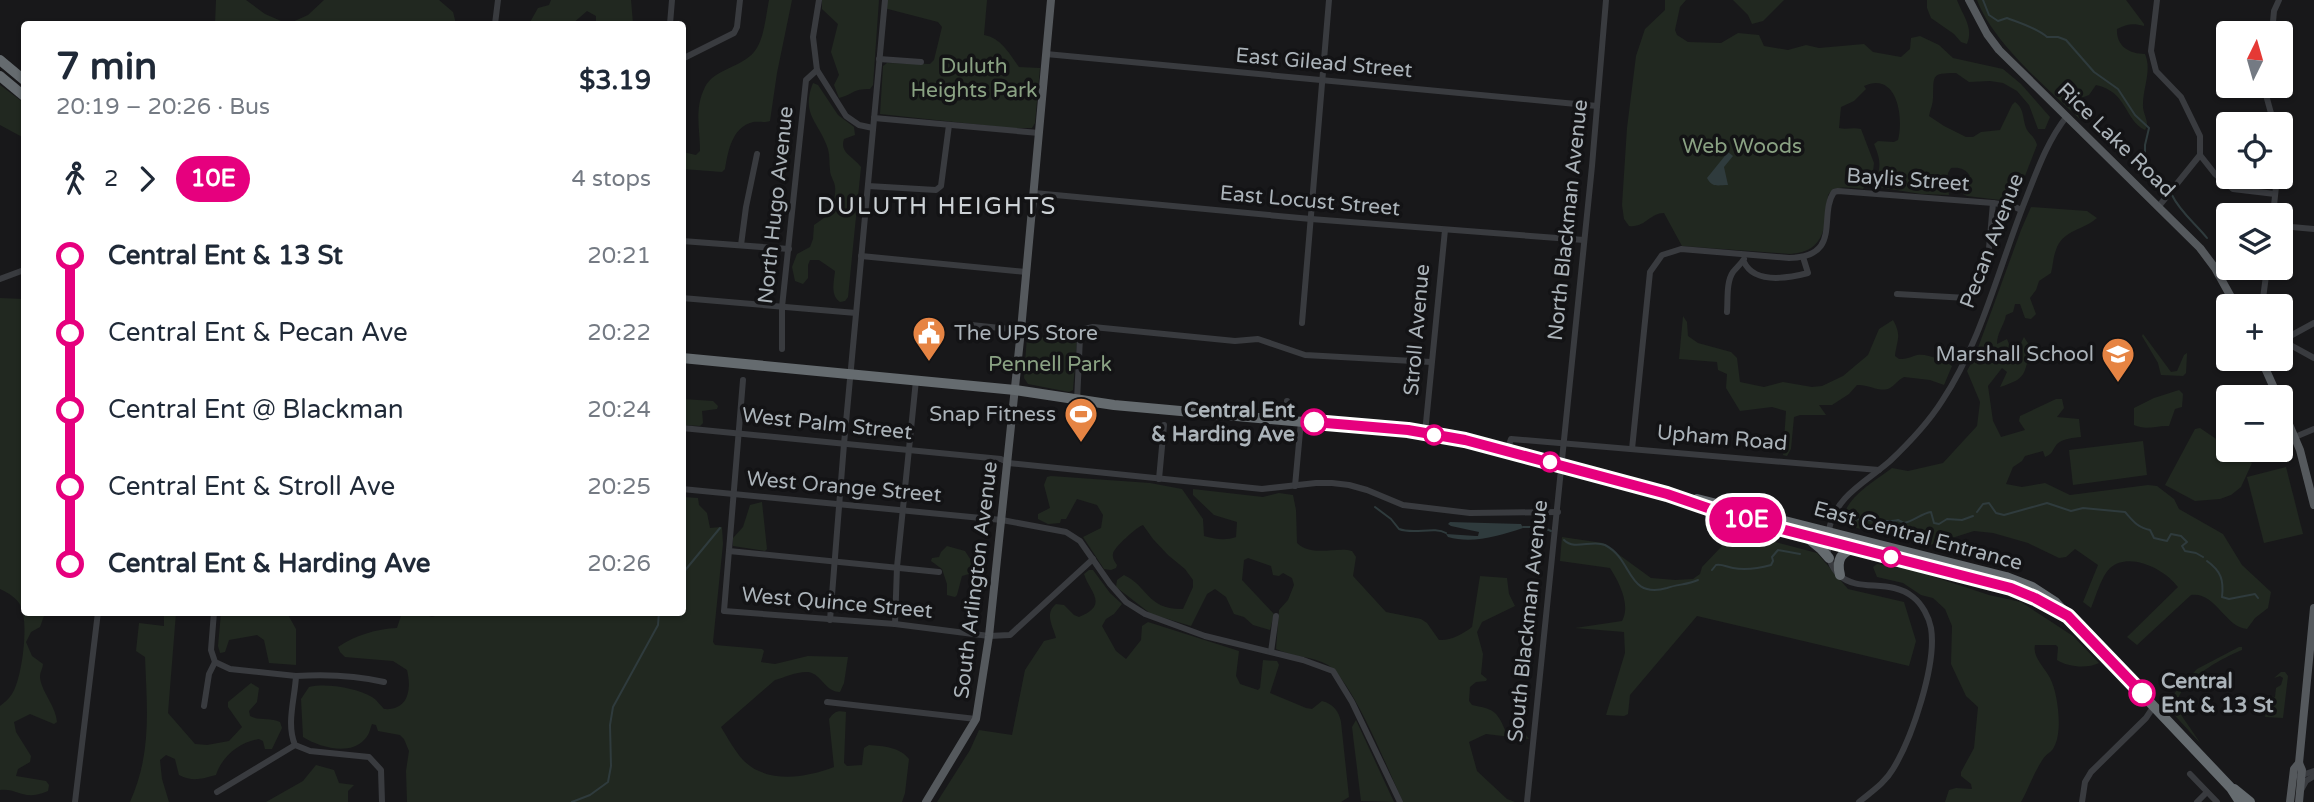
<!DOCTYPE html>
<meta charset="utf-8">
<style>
:root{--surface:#fff;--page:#f6f6f7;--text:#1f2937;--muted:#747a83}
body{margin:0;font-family:"Varela Round",sans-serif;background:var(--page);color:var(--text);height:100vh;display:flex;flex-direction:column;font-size:26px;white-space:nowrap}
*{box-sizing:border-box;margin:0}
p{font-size:23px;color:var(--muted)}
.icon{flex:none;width:38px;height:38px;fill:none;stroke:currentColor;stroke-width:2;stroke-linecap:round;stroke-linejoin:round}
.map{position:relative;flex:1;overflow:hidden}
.drawer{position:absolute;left:21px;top:21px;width:665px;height:595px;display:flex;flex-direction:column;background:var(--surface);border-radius:7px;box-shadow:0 2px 5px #0004}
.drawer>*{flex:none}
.badge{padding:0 14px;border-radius:23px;font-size:24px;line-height:46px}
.needle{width:46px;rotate:5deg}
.buttons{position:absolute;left:2216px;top:21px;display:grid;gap:14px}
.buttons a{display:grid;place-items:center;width:77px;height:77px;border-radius:7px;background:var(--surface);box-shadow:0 2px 5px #0004;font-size:35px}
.map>.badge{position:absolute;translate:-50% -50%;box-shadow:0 0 0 4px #fff}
.legs{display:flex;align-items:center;gap:10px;height:77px;padding:0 35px;font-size:23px}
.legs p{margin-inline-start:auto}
.head{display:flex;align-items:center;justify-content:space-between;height:119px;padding:0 35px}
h1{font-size:38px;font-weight:800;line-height:52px}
ul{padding:0 35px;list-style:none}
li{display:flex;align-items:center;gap:24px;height:77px;font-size:26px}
li i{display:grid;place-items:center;width:10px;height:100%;margin:0 9px;background:currentColor}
li i::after{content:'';width:18px;height:18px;margin:-9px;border:5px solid;border-radius:50%;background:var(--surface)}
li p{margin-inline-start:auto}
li:first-child i{background:linear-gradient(#0000 50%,currentColor 0)}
li:last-child i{background:linear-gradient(currentColor 50%,#0000 0)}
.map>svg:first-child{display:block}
.green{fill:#212820}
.water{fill:#2f3b3d}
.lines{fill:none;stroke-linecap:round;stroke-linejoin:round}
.stream{stroke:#2f3b3d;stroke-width:2}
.minor{stroke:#393b3f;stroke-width:6}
.major{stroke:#55595d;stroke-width:8}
.highway{stroke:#656b6f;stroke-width:10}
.line-1-casing{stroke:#fff;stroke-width:16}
.line-1{stroke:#e6007e;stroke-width:10}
.stop-1-dot{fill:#fff;stroke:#e6007e;stroke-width:3.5}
.labels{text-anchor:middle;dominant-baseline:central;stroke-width:7;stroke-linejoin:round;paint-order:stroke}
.street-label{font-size:21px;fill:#abb3b9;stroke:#131315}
.park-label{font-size:21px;fill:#8aa283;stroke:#131315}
.poi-label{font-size:21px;fill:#abb3b9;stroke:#131315;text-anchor:end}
.stop-label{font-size:21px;font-weight:bold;fill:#abb3b9;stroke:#131315;text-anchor:end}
.quarter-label{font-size:24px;letter-spacing:2px;fill:#ccd1d5;stroke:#131315}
</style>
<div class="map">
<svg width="2314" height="802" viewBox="0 0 2314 802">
<rect width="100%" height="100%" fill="#18181a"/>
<g class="green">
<path d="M216,0H246L265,14L288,24L308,15L324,0H439L453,12L456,24H215Z"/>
<path d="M551,0H631L633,24H596V16L587,11L572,24H529L538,8L549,5Z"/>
<path d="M769,0H792L777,73L770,121C764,123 759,121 753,122C732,127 728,151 725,169L722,172L683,169V152L696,155L700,151C700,128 694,109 705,87C714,69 742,67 754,52C764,41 766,15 769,0Z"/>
<path d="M822,0H879L873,85L870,89C852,89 854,94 839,98L834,85L839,75L831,52L838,24L822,9Z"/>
<path d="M885,0H987L984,35C1001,38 1009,53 1019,67L1040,68L1035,123L1032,128H1010L880,114L883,66L887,63L930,64L934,60L942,27L938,22L884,8Z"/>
<path d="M1665,0H1686L1680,7L1675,30L1677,35L1688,42L1721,43L1738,33L1759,35L1764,46L1788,50L1806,45L1819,48L1864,44L1873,52L1901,57L1910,49L1911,38L1920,36L1939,45L1953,58L2003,69L2021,84L2050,117L2045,129H2038L2029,105L2017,91L2003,83L1990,81L1969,82L1956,73C1930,73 1934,76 1933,98C1933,104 1930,110 1929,116L1944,126L1966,137H1973L1981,132L2000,130L2012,105L2015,102C2025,109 2022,119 2027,130C2031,136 2035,137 2037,145L2016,199L2008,201L1967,196L1963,194L1962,187L1970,176C1966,169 1959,167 1951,168L1948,173L1947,180L1949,195L1921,194L1877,187L1875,185C1880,167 1882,163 1874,144L1878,141L1894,142L1898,140C1904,117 1897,71 1864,86L1866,89L1854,101L1841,107L1839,128C1846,130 1853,127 1861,129L1874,163L1873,172L1863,189C1851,188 1836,184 1828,195C1825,224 1827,252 1790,254L1682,246L1664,213C1650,213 1645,228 1629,226L1624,219L1622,205L1627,128L1636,56L1645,29L1665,10Z"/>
<path d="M1733,0H1784L1763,21L1752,24L1748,15Z"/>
<path d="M1927,0H1957C1963,16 1974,28 1967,44L1961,42L1954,34L1931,18L1927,8Z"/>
<path d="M1977,0H2126L2144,24V26C2133,23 2127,24 2117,29C2116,46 2129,54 2145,54C2152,70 2143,88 2143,104C2142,114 2151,123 2145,130C2124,120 2128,92 2096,85L2089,95L2081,98L2085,110L2083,122C2049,90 1993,43 1977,0Z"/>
<path d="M813,83L818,85L838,115L854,127L855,135L844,139C839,153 854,157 861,167L848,297L845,301L840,302C830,295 834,282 835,271L819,260H810L808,265V278L803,284L795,281L792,267L797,254L810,247L813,239L814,225L831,213C833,205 836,194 835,186C834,180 830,176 830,170C829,163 830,156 828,149C820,123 800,115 813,83Z"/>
<path d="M0,85L24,103V138L0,125Z"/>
<path d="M2031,207L2087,211L2097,218C2084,230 2062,230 2056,250C2053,257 2053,266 2051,273L2039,281L2036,290L2030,298L2036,314L2031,319L2025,318L2020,304H2015L2013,312L2006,315C2004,326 1997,332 1997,344L2007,339L2009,344L2014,346L2021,343L2024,337L2031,348C2023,375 2028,378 2000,387L2007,372L2002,368L1988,386L1993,421L2001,437L2025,430L2019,421L2020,416L2056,399H2062L2064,408L2057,417L2079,419L2081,437C2073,438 2064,438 2057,444C2052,450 2053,454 2045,457L2043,451L2025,456L2022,461L2013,467L2006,484L2022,487L2045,483L2070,495L2148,485L2157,486L2174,499L2179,509L2223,534L2242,565L2271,592L2268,608L2255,618L2247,629C2225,627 2215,591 2191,595L2137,645L2127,637L2178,587C2165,569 2129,551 2110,568C2101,577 2096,596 2091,608L2083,602L2098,565L2075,549L2066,557L2059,558L2028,543L1993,533L1974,531L1930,545L1844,525C1839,501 1875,481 1892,468L1908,471L1943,463L1977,426L1980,402L1967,371L1975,356L2021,230Z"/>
<path d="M0,298L24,299V612L45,613L40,627L31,632L26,642L32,656L43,664C43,668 40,672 40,676C40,690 56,706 57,722L54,724L30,714L14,722L16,732L31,756L30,762L18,769L16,776L46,781L49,785L48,791C23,802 19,788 0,790V706C4,703 9,699 12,694C22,679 29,624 21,607C18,598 8,593 0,589Z"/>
<path d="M1683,316L1687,322L1688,336L1698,343L1731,352L1737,358L1740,382L1764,387L1783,382L1812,387L1822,386L1843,376L1868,355L1879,329L1893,320C1902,336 1897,339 1895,356L1899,359C1908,359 1910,357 1917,355C1927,353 1945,361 1952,366L1944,385L1930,380L1904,377C1898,380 1895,385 1890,388C1881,393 1868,384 1857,385L1849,394L1832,405H1819L1826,415H1800L1794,417L1791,449L1787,456L1783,455L1786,411L1772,407L1740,411L1726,388L1727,374L1718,370L1717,362L1679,359Z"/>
<path d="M2143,334L2171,372L2177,371L2184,355L2187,353L2186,373L2183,376L2161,375L2158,363L2142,336Z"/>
<path d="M1027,336L1077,340L1073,390L1069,392L1028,384L1024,378Z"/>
<path d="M2179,390L2183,394L2182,407L2175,409L2169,426C2156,425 2147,431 2134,425V408L2154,398Z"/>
<path d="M683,399L713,401L718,406L717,409L702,411L703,423L700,426L683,425Z"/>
<path d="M2200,428L2228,447V450H2232L2252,463L2241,487L2231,495L2220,499L2195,501L2165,485L2195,429Z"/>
<path d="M2143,441L2147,475L2073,485L2069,450Z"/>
<path d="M2286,467L2303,534L2264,543L2247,477Z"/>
<path d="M1051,476L1150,483L1182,489L1203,519L1204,536C1214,539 1226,541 1236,537L1237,522L1214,515L1193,495V489L1263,497L1279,493L1293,495L1296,510L1297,543C1313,558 1337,546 1352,551L1356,557L1353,576L1386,612L1421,619L1427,623L1439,640C1450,641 1463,634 1472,627L1480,576L1507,578L1509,594L1515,606L1482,622L1477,632L1483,654L1481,674L1487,679L1486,681L1476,682L1470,687L1469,701L1472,705C1492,709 1497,710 1505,730L1526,735L1529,739L1486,734L1469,742L1477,771L1507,799L1515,802H1403C1389,772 1353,681 1328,665C1312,656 1292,657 1276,649L1279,610L1288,600L1294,585L1292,578L1283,573L1279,576L1273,575L1271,566L1248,558L1244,560L1242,580L1274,614L1270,630L1253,625L1244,617L1234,614L1226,597L1215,589L1207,594L1191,626L1151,614L1116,587L1117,580L1124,575C1148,586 1147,610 1183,609L1193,587V580L1185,569L1168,555L1153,539L1143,525C1138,526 1113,548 1113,554C1112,558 1115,562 1117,565L1116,568L1111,570L1104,569L1083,537L1101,528L1103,515L1097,505L1077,499L1066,519H1061L1060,523L1048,524L1038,519V514L1050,508L1044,485L1047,477Z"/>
<path d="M683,497L698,498L699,505L707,513L710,528L722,527L723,544L713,642L715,645L762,649L764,651L761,662L775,664L808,656L848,657L844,683L840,692C825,692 822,674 808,672C798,671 785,677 775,680L721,727C727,737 735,751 743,760C766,784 806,778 834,767L829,719C834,712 837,710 846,712L844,763L847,766L862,765L864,748L869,745C883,746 900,747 909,759L905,793L902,802H407L406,771L409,751L404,739L400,735L378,731L376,725L372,724C370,729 369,736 364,740C349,756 319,747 303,737L301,699L309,687C327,683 356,688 372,697C377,700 380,705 384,709C408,711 412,690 407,670L393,661L345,657L340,652L338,647C356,635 376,629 397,628L402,613C407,613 416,611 420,612C429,615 431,621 440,612H682Z"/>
<path d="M762,502L767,549L765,551L733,546V538L743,527L750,505Z"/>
<path d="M1725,529L1817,553L1848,589L1904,602L1916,641L1909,666L1697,616L1630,695L1628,714L1624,716L1606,715L1625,653L1624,632L1575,628L1622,621C1631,605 1619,582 1610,568L1560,561L1562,537L1603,543L1651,578L1675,580L1693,579L1700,574L1702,567L1722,546Z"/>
<path d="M947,546L965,551L976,568V572L962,576L957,595L955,597L947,595V584L942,569L931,561L932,558L939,557L941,552Z"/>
<path d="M1877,564L1913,570L1989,595L2021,602L2073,636L2099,663C2087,669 2068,667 2057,660L2058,647L2056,645H2035C2032,657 2045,668 2050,678C2058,693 2063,732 2054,747C2052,752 2046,754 2043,759C2034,772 2029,788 2021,802H1945L1949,790L1956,788L1972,789L1971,784L1961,776V772L1974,748L1978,707L1966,696L1951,664L1952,626L1945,609L1933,598L1921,595L1903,583L1877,577L1873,567Z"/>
<path d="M1089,570H1093L1110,593L1122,604L1114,614L1106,619L1102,626L1116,651L1126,659L1141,640L1142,626L1148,622L1239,651L1236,676L1240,684L1258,690L1260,688L1263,660L1277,661L1279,665L1270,693L1306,708L1312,709L1322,701C1333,704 1339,711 1341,722L1349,797L1341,802H937L970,750L979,730L1012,735L1025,670L1044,641L1056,638C1053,626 1044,614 1056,604L1064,605L1074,615L1079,617C1110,605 1089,591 1084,574Z"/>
<path d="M154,613H176L168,713L195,744L207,745L229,741L242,727L228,707V702L251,683L259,688L257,702L249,711L250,716C259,721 270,717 280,722L282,728L272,749H265L263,741L259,739C240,742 222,756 216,775C201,779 193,782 179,775L175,759L166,755L160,760L162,779L169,802H130C152,753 147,709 145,657L136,651L139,623L164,626V614Z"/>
<path d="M221,613H287L296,629V665L269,663L264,640L257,635L229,640L225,652L220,653L218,646Z"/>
<path d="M2239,647H2242V650C2222,658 2173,684 2177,709L2201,744L2168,708L2167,701L2197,669Z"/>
<path d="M2281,672H2285L2288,676L2283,718L2265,717L2266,712L2270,711L2271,704L2266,703L2267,696L2275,697L2276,688L2281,685L2283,678L2280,676L2274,678Z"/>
<path d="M1356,720L1394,802L1361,801L1352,727Z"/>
<path d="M316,765L334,770L339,783L354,785L348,791V802H266L303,781Z"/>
</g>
<g class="water">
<path d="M1728,152L1733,156L1724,167L1728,185C1718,185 1712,188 1707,178Z"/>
<path d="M1450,522L1521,524L1523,528C1499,536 1472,544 1448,537L1446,534L1476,536H1478L1479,532L1451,526L1448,524Z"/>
</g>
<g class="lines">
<g class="stream">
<path d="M1983,0L1989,15L1998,21L2007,18C2020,23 2037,28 2047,37H2058L2066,40L2094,72L2118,89L2135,115L2149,128L2145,145V173L2166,190"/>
<path d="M2172,195C2180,212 2196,224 2207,238"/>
<path d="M1375,507L1391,519L1399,529C1414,535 1434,526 1446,533"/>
<path d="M1977,512L1983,504L1989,503L1996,513L2004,515L2047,503L2071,511L2083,508L2125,512C2133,521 2138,528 2150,530L2154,538L2167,541L2171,534L2181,536L2187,542L2182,546L2185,551L2196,553L2203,557"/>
<path d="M1851,519C1863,519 1889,523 1898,520L1904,523C1914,521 1922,513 1931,512L1934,523L1939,524L1947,519L1962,520L1973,516"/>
<path d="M1523,527H1542L1551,531"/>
<path d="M1564,540C1575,551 1592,539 1605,545C1634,560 1626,599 1667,588C1678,584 1687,585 1698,580"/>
<path d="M2207,561C2221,571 2224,580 2222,597L2229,599L2255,594L2258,598"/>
<path d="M1712,570L1716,565C1723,564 1726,567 1733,568C1745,570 1760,568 1771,565L1773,561L1772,557L1778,550L1800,554"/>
<path d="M682,574L720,528"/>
<path d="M572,802L590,795L608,782L611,766L610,725L613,707L658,625L659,612"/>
</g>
<g class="minor">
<path d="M819,0L813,37L817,70L846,116L859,125L873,128"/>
<path d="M2157,0L2151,51L2156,71L2181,97L2200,136V155L2215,174L2233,189L2275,194"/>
<path d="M495,24L498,0"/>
<path d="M670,24L672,0"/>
<path d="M2272,33L2274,11L2279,0"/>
<path d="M1046,54L1597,106"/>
<path d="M682,59L734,33L737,27L740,0"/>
<path d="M879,59L921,62"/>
<path d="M2267,86L2266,95L2274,124"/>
<path d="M874,118L1039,133"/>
<path d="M868,186L936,190L941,186L949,125"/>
<path d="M1034,193L1311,219L1584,240"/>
<path d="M2159,206L2200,155"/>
<path d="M2273,215L2277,177"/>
<path d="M2280,226L2314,229"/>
<path d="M682,241L789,249"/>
<path d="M741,245L746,207L757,154"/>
<path d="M861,256L1026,272"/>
<path d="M1744,262C1755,285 1789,278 1808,273L1803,257"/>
<path d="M0,279L24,270"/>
<path d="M1897,294L1967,298L1974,295L1988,260L1993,203"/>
<path d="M682,298L856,313"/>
<path d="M2262,306L2267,268"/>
<path d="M1727,312C1728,300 1726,282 1733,272C1737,267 1741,264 1744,259"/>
<path d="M1302,323L1329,0"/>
<path d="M971,325L1021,330"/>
<path d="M2280,336L2283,341L2314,358"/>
<path d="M2280,336L2292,335L2314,323"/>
<path d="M782,349V307L806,80L817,70"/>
<path d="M743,380L724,611L895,624L989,636L1010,635L1093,559"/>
<path d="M1077,401L1080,337L1084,329L1093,327L1235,341L1258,339L1305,355L1431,362"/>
<path d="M1286,420L1287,401"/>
<path d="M682,428L1001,459L1008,463L1262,489L1316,483H1332L1349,485L1367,490L1403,505L1470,513L1558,512"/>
<path d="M1425,433L1445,230"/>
<path d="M2295,437L2314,429"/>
<path d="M1632,449L1650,272L1662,255L1681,249L1789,258C1843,257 1818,215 1834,192L1838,191L1993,203L2013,206L2021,210"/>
<path d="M1507,451L1511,439L1879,470"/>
<path d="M1159,479L1164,425"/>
<path d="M1295,486L1301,421"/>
<path d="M682,489L1002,520L1066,532L1080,541L1110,584L1126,602L1145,614L1205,636L1303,660L1333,671L1352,702L1400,802"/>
<path d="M729,551L939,572"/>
<path d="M214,612L211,650L215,662L230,669L296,676C295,698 286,724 295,745L310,751L369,757L381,770L382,802"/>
<path d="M830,620L844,444L885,0"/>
<path d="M895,624L897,567L916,380"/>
<path d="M1271,652L1276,616"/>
<path d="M296,676C327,674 354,675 384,682"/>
<path d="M827,702L976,719"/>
<path d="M204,706L209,674L215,662"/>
<path d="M2190,774L2217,802"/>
<path d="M2299,776L2314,771"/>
<path d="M2301,790L2306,781L2314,776"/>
<path d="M217,792L295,745"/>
<path d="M75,802L98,612"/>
<path d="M1527,802L1592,166L1606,0"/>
<path d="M1859,802C1871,792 1885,783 1893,769C1912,738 1937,664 1931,628C1929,617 1922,604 1913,597C1890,578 1858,593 1839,575C1827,563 1826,546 1829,530C1835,496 1866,482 1890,461C1909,443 1928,423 1942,401C1982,341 2000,263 2027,196C2038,168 2048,140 2067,116"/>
<path d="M2082,802L2085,782L2091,772L2146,718L2154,706"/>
<path d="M2197,802L2207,792"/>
</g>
<g class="major">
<path d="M1969,0L1987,34L1999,50L2200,248L2215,268L2236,306"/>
<path d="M2261,359L2278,397"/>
<path d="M2280,403L2300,450L2314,505"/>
<path d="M926,802L976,719L989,636L1021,330L1051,0"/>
<path d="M2290,802L2294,769L2299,763"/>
<path d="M2299,802L2302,770L2299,763L2314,608"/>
</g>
<g class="highway">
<path d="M0,60L24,80"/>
<path d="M0,76L24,96"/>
<path d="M682,358L1015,390L1114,405L1425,433L1486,445L1615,479L1667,494L1731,516L2011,588L2035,598L2068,616"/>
<path d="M1697,499L2006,577L2032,587L2055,602L2231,788L2240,802"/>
<path d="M1809,539L1821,549L1829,558"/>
<path d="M1840,575C1836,560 1841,551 1856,548"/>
<path d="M2234,789L2250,802"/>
</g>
</g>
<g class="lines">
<defs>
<path id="line-1" d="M1314,422L1408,430L1465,440L1667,494L1731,516L2011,588L2035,598L2068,616L2142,693"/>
</defs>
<use href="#line-1" class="line-1-casing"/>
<use href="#line-1" class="line-1"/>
</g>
<defs>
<symbol id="civic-pin" viewBox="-11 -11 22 30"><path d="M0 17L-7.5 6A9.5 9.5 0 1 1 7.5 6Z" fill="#e68443" stroke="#131315"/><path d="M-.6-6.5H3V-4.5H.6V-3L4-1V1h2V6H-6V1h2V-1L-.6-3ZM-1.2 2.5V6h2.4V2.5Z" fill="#fff"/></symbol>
<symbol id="school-pin" viewBox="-11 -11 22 30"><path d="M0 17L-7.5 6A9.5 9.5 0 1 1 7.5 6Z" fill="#e68443" stroke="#131315"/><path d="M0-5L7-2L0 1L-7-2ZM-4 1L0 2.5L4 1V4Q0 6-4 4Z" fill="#fff"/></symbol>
<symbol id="stadium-pin" viewBox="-11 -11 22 30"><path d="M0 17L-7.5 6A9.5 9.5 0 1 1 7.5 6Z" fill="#e68443" stroke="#131315"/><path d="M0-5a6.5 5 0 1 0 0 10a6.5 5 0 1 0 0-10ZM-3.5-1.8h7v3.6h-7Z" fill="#fff"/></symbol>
</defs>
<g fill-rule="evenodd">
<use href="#civic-pin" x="910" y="314" width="38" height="52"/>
<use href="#school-pin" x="2099" y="335" width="38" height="52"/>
<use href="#stadium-pin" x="1062" y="395" width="38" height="52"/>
</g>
<g class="stop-1-dot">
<circle cx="1314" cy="422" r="12"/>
<circle cx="1434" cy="435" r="9"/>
<circle cx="1550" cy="462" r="9"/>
<circle cx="1891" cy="557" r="9"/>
<circle cx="2142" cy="693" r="12"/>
</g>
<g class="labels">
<g class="street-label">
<text transform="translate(1324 63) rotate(5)">East Gilead Street</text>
<text transform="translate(2116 140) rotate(44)">Rice Lake Road</text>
<text transform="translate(1908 180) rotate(4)">Baylis Street</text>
<text transform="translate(1310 201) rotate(5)">East Locust Street</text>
<text transform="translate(776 205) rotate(-84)">North Hugo Avenue</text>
<text transform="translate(1568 220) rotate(-84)">North Blackman Avenue</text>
<text transform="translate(1992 241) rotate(-69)">Pecan Avenue</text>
<text transform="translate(1417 330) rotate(-85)">Stroll Avenue</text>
<text transform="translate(827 424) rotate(6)">West Palm Street</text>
<text transform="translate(1722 438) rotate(5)">Upham Road</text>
<text transform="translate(844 487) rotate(5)">West Orange Street</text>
<text transform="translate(1918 536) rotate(15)">East Central Entrance</text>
<text transform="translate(976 580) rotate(-83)">South Arlington Avenue</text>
<text transform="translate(837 603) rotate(5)">West Quince Street</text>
<text transform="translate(1528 621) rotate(-84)">South Blackman Avenue</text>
</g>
<g class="park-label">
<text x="974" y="66">Duluth<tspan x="974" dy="24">Heights Park</tspan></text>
<text x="1742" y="146">Web Woods</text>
<text x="1050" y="364">Pennell Park</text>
</g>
<g class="poi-label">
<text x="954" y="333" text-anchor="start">The UPS Store</text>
<text x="2094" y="354">Marshall School</text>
<text x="1056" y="414">Snap Fitness</text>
</g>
<g class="stop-label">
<text x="1295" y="410">Central Ent<tspan x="1295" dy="24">&amp; Harding Ave</tspan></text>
<text x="2161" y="681" text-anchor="start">Central<tspan x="2161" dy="24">Ent &amp; 13 St</tspan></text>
</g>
<g class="quarter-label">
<text x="937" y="206">DULUTH HEIGHTS</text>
</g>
</g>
</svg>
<div class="buttons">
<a><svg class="needle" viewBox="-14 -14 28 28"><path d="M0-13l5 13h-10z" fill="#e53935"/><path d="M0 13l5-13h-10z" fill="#747a83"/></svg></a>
<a><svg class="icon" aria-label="locate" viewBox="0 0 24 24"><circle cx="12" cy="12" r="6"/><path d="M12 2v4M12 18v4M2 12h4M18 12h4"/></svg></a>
<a><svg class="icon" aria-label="layers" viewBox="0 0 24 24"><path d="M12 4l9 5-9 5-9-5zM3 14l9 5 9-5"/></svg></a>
<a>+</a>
<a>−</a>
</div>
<b class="badge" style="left:1746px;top:520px;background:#e6007e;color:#fff">10E</b>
<section class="drawer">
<div class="head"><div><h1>7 min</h1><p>20:19 – 20:26 · Bus</p></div><b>$3.19</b></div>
<div class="legs"><svg class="icon" aria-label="walk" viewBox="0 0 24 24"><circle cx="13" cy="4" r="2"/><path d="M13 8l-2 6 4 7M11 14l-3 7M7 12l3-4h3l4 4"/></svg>2<svg class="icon" aria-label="forward" viewBox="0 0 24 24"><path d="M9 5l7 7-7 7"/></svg><b class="badge" style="background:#e6007e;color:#fff">10E</b><p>4 stops</p></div>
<ul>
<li><i style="color:#e6007e"></i><b>Central Ent &amp; 13 St</b><p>20:21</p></li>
<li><i style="color:#e6007e"></i><span>Central Ent &amp; Pecan Ave</span><p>20:22</p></li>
<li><i style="color:#e6007e"></i><span>Central Ent @ Blackman</span><p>20:24</p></li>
<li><i style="color:#e6007e"></i><span>Central Ent &amp; Stroll Ave</span><p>20:25</p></li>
<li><i style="color:#e6007e"></i><b>Central Ent &amp; Harding Ave</b><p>20:26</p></li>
</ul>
</section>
</div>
